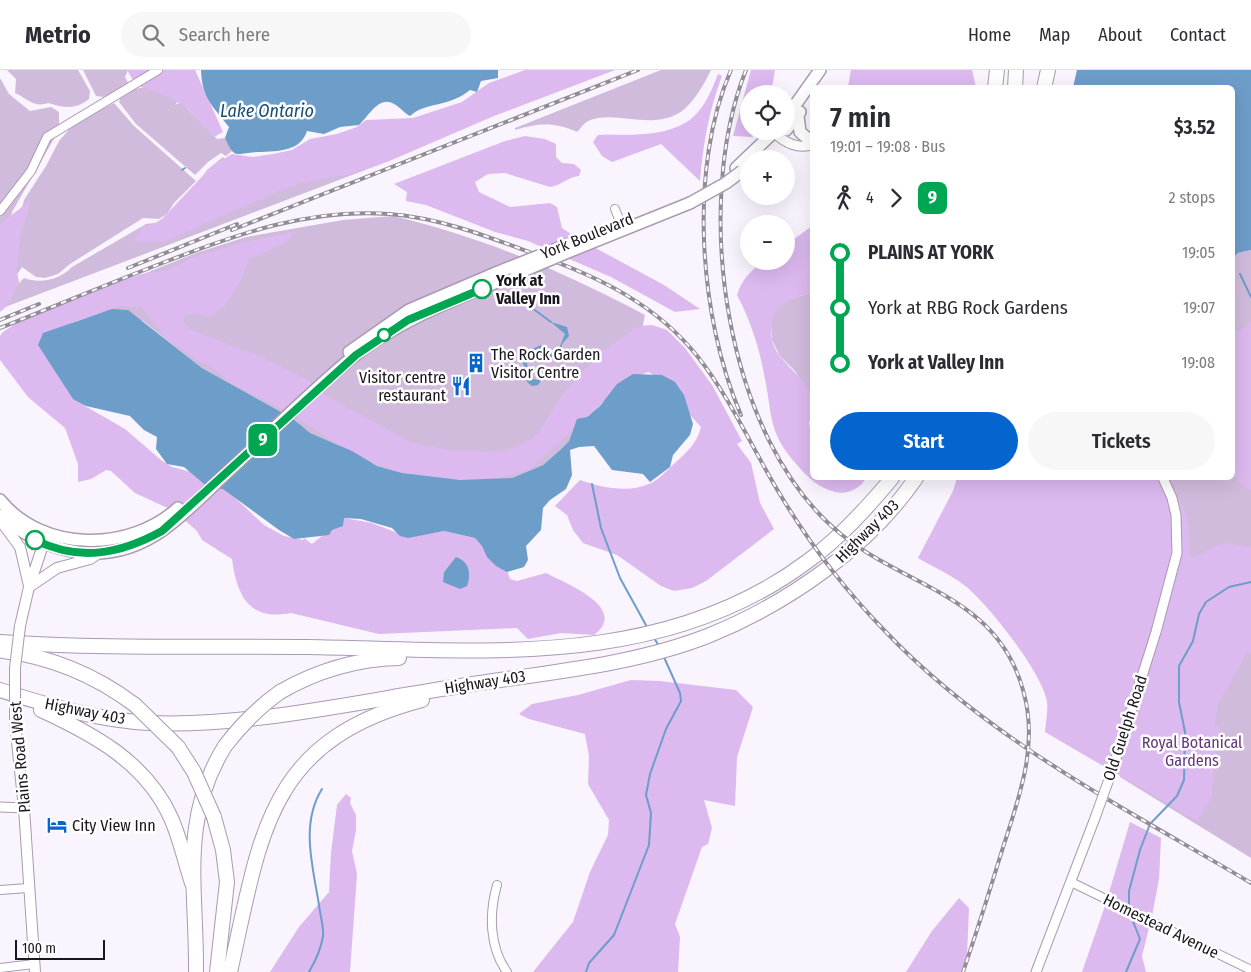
<!DOCTYPE html>
<meta charset="utf-8">
<style>
:root{--surface:#fff;--page:#f7f7f7;--text:#2b2b33;--muted:#7c7c81;--line:#e1e1e2;--accent:#0465ce}
body{margin:0;font-family:"Fira Sans Condensed",sans-serif;background:var(--page);color:var(--text);height:100vh;display:flex;flex-direction:column;font-size:19px;white-space:nowrap}
*{box-sizing:border-box;margin:0}
p{font-size:16px;color:var(--muted)}
.icon{flex:none;width:28px;height:28px;fill:none;stroke:currentColor;stroke-width:2;stroke-linecap:round;stroke-linejoin:round}
.map{position:relative;flex:1;overflow:hidden}
.side{position:absolute;left:810px;top:15px;width:425px;height:395px;display:flex;flex-direction:column;background:var(--surface);border-radius:8px;box-shadow:0 5px 20px #0002}
.side>*{flex:none}
.badge{padding:0 10px;border-radius:8px;font-size:18px;line-height:32px}
.tools{position:absolute;left:740px;top:15px;display:grid;gap:10px}
.tools a{display:grid;place-items:center;width:55px;height:55px;border-radius:50%;background:var(--surface);box-shadow:0 5px 20px #0002;font-size:25px}
.scale{position:absolute;left:15px;bottom:12px;width:90px;box-sizing:border-box;padding-left:5px;border:2px solid #1b151e;border-top:0;font-size:14px;line-height:18px;white-space:nowrap;color:#1b151e;-webkit-text-stroke:4px #fff;paint-order:stroke}
.map>.badge{position:absolute;translate:-50% -50%;box-shadow:0 0 0 2px #fff}
.legs{display:flex;align-items:center;gap:8px;height:55px;padding:0 20px;font-size:16px}
.legs p{margin-inline-start:auto}
.headline{display:flex;align-items:center;justify-content:space-between;height:85px;padding:0 20px}
h1{font-size:28px;font-weight:600;line-height:38px}
.cta{display:flex;gap:10px;margin-top:auto;padding:10px 20px}
.cta a{flex:1;height:58px;border-radius:30px;background:var(--accent);color:#fff;font-size:20px;font-weight:600;line-height:58px;text-align:center}
.cta a+a{background:var(--page);color:var(--text)}
ul{padding:0 20px;list-style:none}
li{display:flex;align-items:center;gap:18px;height:55px;font-size:19px}
li i{display:grid;place-items:center;width:8px;height:100%;margin:0 6px;background:currentColor}
li i::after{content:'';width:12px;height:12px;margin:-6px;border:4px solid;border-radius:50%;background:var(--surface)}
li p{margin-inline-start:auto}
li:first-child i{background:linear-gradient(#0000 50%,currentColor 0)}
li:last-child i{background:linear-gradient(currentColor 50%,#0000 0)}
header{display:flex;align-items:center;gap:30px;box-sizing:border-box;height:70px;padding:0 25px;background:var(--surface);border-bottom:1px solid var(--line)}
header strong{font-size:24px}
nav{display:flex;gap:28px;margin-inline-start:auto;font-size:18px}
.search{width:350px;height:45px;background:var(--page);display:flex;align-items:center;gap:12px;box-sizing:border-box;padding:0 18px;border-radius:28px;color:var(--muted);font-size:19px}
.map>svg:first-child{display:block}
.green{fill:#d1bbdd}
.forest{fill:#dcb9ef}
.water{fill:#6d9dc9}
.lines{fill:none;stroke-linecap:round;stroke-linejoin:round}
.stream{stroke:#6d9dc9;stroke-width:2}
.minor-casing{stroke:#a99ab1;stroke-width:10}
.tertiary-casing{stroke:#a99ab1;stroke-width:11}
.secondary-casing{stroke:#a99ab1;stroke-width:12}
.primary-casing{stroke:#a99ab1;stroke-width:14}
.motorway-casing{stroke:#a99ab1;stroke-width:16}
.minor{stroke:#fff;stroke-width:8}
.tertiary{stroke:#fff;stroke-width:9}
.secondary{stroke:#fff;stroke-width:10}
.primary{stroke:#fff;stroke-width:11}
.motorway{stroke:#fff;stroke-width:14}
.rail-casing{stroke:#928c96;stroke-width:4}
.rail{stroke:#fff;stroke-width:2;stroke-dasharray:5.5;stroke-linecap:butt}
.tertiary-bridge-casing{stroke:#a99ab1;stroke-width:11;stroke-linecap:butt}
.secondary-bridge-casing{stroke:#a99ab1;stroke-width:12;stroke-linecap:butt}
.primary-bridge-casing{stroke:#a99ab1;stroke-width:14;stroke-linecap:butt}
.motorway-bridge-casing{stroke:#a99ab1;stroke-width:16;stroke-linecap:butt}
.tertiary-bridge{stroke:#fff;stroke-width:9}
.secondary-bridge{stroke:#fff;stroke-width:10}
.primary-bridge{stroke:#fff;stroke-width:11}
.motorway-bridge{stroke:#fff;stroke-width:14}
.line-1-casing{stroke:#fff;stroke-width:11}
.line-1{stroke:#00a651;stroke-width:8}
.stop-1-dot{fill:#fff;stroke:#00a651;stroke-width:2.5}
.labels{text-anchor:middle;dominant-baseline:central;stroke-width:5;stroke-linejoin:round;paint-order:stroke}
.street-label{font-size:16px;fill:#1b151e;stroke:#fff}
.stop-label{font-size:16px;font-weight:bold;fill:#1b151e;stroke:#fff;text-anchor:start}
.poi-label{font-size:16px;fill:#1b151e;stroke:#fff;text-anchor:start}
.park-label{font-size:16px;fill:#633879;stroke:#fff}
.water-label{font-size:18px;font-style:italic;fill:#184d78;stroke:#fff}
</style>
<header>
<strong>Metrio</strong>
<div class="search"><svg class="icon" aria-label="search" viewBox="0 0 24 24"><circle cx="10" cy="10" r="6"/><path d="M15 15l6 6"/></svg>Search here</div>
<nav><a>Home</a><a>Map</a><a>About</a><a>Contact</a></nav>
</header>
<div class="map">
<svg width="1251" height="902" viewBox="0 0 1251 902">
<rect width="100%" height="100%" fill="#faf4fe"/>
<g class="green">
<path d="M7,0H78L90,21L89,29C75,40 65,38 48,33C34,38 28,29 15,23L16,9Z"/>
<path d="M83,0H128L125,7L132,20L152,15L178,31L175,35L181,32L217,69L225,68L232,81L226,86L221,83L208,92L195,105L136,54L119,32L121,25L118,20L103,27L96,26Z"/>
<path d="M661,0H711C704,14 695,31 682,41C652,62 615,39 588,51C584,53 581,58 577,62C554,52 540,53 515,60V58Z"/>
<path d="M0,8L9,24L30,41L51,37L59,42V60L12,142L8,170L17,215L24,208C41,214 59,210 72,197L146,154L162,152L190,126L207,100L223,87L235,100L381,94L0,239Z"/>
<path d="M114,33L134,56L196,111L174,133L167,144L159,149L143,148L70,194L58,204L45,208L36,207L22,197L14,209L17,191L12,182L24,130L46,96L59,71L74,54Z"/>
<path d="M393,146C485,168 562,201 645,245L633,304C627,308 620,311 616,315C604,329 597,345 577,349L569,371L557,383L543,395L512,408L489,410L402,403L377,396L352,381L309,363L292,348L202,298L143,251L107,241L63,255L23,252L196,183L246,167L343,150Z"/>
<path d="M1251,180V788L1120,707L1180,540L1167,408H1232L1233,188L1238,183Z"/>
<path d="M812,222V327L795,301L780,286L772,270V245L777,238L788,230Z"/>
</g>
<g class="forest">
<path d="M127,0H195L223,62L214,67L187,38L167,26L136,15Z"/>
<path d="M525,0H615L494,46L387,92L351,104L301,113L274,123L164,172H133L143,156H151L163,148L212,96L232,84L252,87L273,84L292,80L310,69L337,64L357,57L366,50L413,48L462,32L489,13Z"/>
<path d="M751,0H775L771,24H749V61H759L752,67L733,66Z"/>
<path d="M851,0H972L976,17H848Z"/>
<path d="M718,4L722,6C709,40 703,74 700,111L661,74L612,92L602,86L593,72L598,65C629,64 676,69 698,42C707,32 713,17 718,4Z"/>
<path d="M525,66L545,69L556,74V87L562,93L574,94L581,100L579,106C567,107 561,116 550,117L505,103L488,104L475,112L479,122L510,137L550,133L557,137L562,158L577,168L664,215L700,239L675,242L611,207L528,171L495,162L426,135L406,131L407,122L394,114L505,71Z"/>
<path d="M31,130L21,164L16,198L19,212L8,235L0,242V154Z"/>
<path d="M812,156V222C794,228 773,232 772,255C772,259 771,266 772,270C777,292 804,305 812,326C814,332 813,342 812,349L809,352L812,371V408H866C860,419 847,425 835,422C818,417 809,409 798,396C767,362 773,346 764,304C759,277 750,249 737,225C742,209 751,201 763,191H786V175Z"/>
<path d="M293,162L289,171L248,190L243,207L224,237L208,247L193,243L184,246V252L189,259L264,288L308,310L321,323L410,372L447,380L503,382L534,368L565,321L604,280L639,256L652,255L667,260L685,278L712,315L742,371L737,374L751,393L760,433L774,459L706,511L692,518L674,521L661,516L617,485L583,473L573,460L567,445L555,436L580,410C602,418 631,424 653,412C661,408 669,398 676,392C688,381 697,373 701,357L652,304L648,302L626,311L530,399L495,410L460,416L418,410L372,393L340,376L290,343L253,325L231,313L211,296L200,292L167,269L141,237L118,236L71,253L62,312L85,336L125,359L161,390L172,397L214,408L264,455L284,466L303,470L304,468L312,474L344,448L372,453L408,467L444,461L475,468L506,497L510,509L517,511L546,503C565,513 630,538 594,565L561,563L528,569L517,558L379,564L291,543C249,551 237,526 232,489L202,470L197,461L174,441L135,423L111,401L106,400L91,409L78,412V394L65,358L28,327L0,290V266L3,262L15,254L98,218L141,204L168,200L194,187L245,172Z"/>
<path d="M1251,251V420L1241,414L1233,403L1232,263L1241,260Z"/>
<path d="M957,408H1167C1185,438 1192,451 1189,487C1200,488 1212,476 1223,474C1231,472 1242,477 1251,477V583H1247L1218,634L1215,655L1220,659L1216,675L1212,726L1197,751L1045,662C1046,652 1048,641 1047,632C1044,605 986,531 964,515C950,504 933,497 918,488L953,421Z"/>
<path d="M631,610L660,611L736,620L753,637L737,687L735,736L704,730L712,758L708,774L702,777L675,854L680,867L678,902H533L573,852L590,802L608,765L609,750L588,714L589,686L585,664L529,649L519,644L532,634L578,625Z"/>
<path d="M346,724L351,728L350,733L356,745V760L352,781L357,804L350,902H270L299,857L329,822L331,783L337,735Z"/>
<path d="M1130,752L1161,768L1159,809L1152,846L1108,826Z"/>
<path d="M959,828L969,838L967,885L961,902H906L932,861Z"/>
<path d="M1106,833L1150,854L1142,886L1146,902H1082Z"/>
</g>
<g class="water">
<path d="M201,0H498V8L481,11L477,22L470,20C448,38 427,31 410,46C404,43 400,37 394,34C379,25 369,46 359,55L340,57L324,64L307,61C299,86 268,80 248,83C243,83 238,86 233,82C229,78 227,72 225,68L229,57C213,36 202,29 201,0Z"/>
<path d="M1077,0H1251V180L1238,183L1233,188L1232,18L1073,17Z"/>
<path d="M112,239L128,240L202,298L292,348L310,363L352,381L377,396L402,403L460,410L512,408L543,395L559,381L569,371L577,349L587,347L600,336L617,314L633,304L662,305L675,312L684,325L693,354L690,365L673,385L670,397L650,412L643,404L612,400L594,376L579,377L570,380L572,405L566,419L550,430L543,438L541,460L526,476L528,490L524,497L507,502L496,496L487,487L482,476L475,468L444,461L408,468L400,466L392,458L361,449L344,448L343,456L332,460L329,465L294,469L279,460L223,419H210L184,397L167,394L156,379L157,367L144,360L130,346L86,336L73,329L38,275L43,263Z"/>
<path d="M551,252L567,257L569,266L562,274V283L559,288L550,287L542,280L532,283L527,294L531,308L537,310L549,301L550,304L544,306L538,315L532,316L527,312L522,287L526,282L541,275L546,277L549,284L557,283L565,264Z"/>
<path d="M456,487C470,492 471,504 467,516L460,519L443,512L444,502Z"/>
</g>
<g class="lines">
<g class="stream">
<path d="M182,100L185,98"/>
<path d="M1240,204L1251,227"/>
<path d="M524,232L551,252"/>
<path d="M592,414L601,458L620,508L647,557"/>
<path d="M654,568L659,576"/>
<path d="M1129,838V821L1140,780L1150,754L1177,726L1184,710L1185,662L1179,632V596L1193,571L1199,544L1206,532L1229,517L1251,512"/>
<path d="M309,902C316,890 321,880 323,866C324,857 320,845 319,835C313,797 300,754 322,719"/>
<path d="M586,902L589,893L614,865L649,775L651,743L646,725L650,704L666,659L681,631L680,623L663,585"/>
<path d="M1126,902L1140,869L1130,844"/>
</g>
<defs>
<g id="minor">
<path d="M615,139L623,159"/>
<path d="M0,141L31,101L47,67L158,0"/>
<path d="M1071,812L1251,900"/>
<path d="M497,815C489,843 489,877 507,902"/>
<path d="M0,820L28,818"/>
<path d="M0,898L34,894"/>
</g>
<g id="tertiary">
<path d="M774,63C786,73 797,79 812,75"/>
<path d="M1113,698L1156,562L1177,483L1176,445L1172,428L1163,408"/>
<path d="M0,737L24,738"/>
<path d="M1036,902L1095,748"/>
</g>
<g id="secondary">
<path d="M0,450L20,477L29,516"/>
<path d="M29,517L57,498L90,489L99,483"/>
<path d="M20,556L29,517L46,466"/>
<path d="M15,653L24,738L35,902"/>
</g>
<g id="primary">
<path d="M798,46L800,62L807,68L812,69"/>
<path d="M786,48L820,0"/>
<path d="M786,60L800,42"/>
<path d="M736,98L775,61"/>
<path d="M568,182L690,133"/>
<path d="M349,282L409,240L498,202"/>
<path d="M0,430C43,483 130,482 178,438"/>
<path d="M0,445C48,486 109,498 163,460C188,442 209,419 231,399C272,361 311,321 354,286C402,248 460,228 516,204"/>
</g>
<g id="motorway">
<path d="M995,18L997,0"/>
<path d="M1015,18L1016,0"/>
<path d="M1044,18L1048,0"/>
<path d="M0,572C102,579 206,576 308,577C480,580 661,601 808,491C840,468 867,438 892,408"/>
<path d="M3,581C53,587 95,605 135,635"/>
<path d="M0,620C49,636 98,650 149,653C248,657 356,632 454,617C538,603 630,597 710,565C788,533 868,478 916,408"/>
<path d="M280,622C318,600 356,589 399,588"/>
<path d="M41,640C93,664 146,692 171,748C180,768 185,792 192,813"/>
<path d="M178,677L194,702"/>
<path d="M214,747L223,780L227,812L217,902"/>
<path d="M196,902C197,821 179,749 225,676"/>
<path d="M230,902C261,765 266,671 422,630"/>
</g>
</defs>
<use href="#minor" class="minor-casing"/>
<use href="#tertiary" class="tertiary-casing"/>
<use href="#secondary" class="secondary-casing"/>
<use href="#primary" class="primary-casing"/>
<use href="#motorway" class="motorway-casing"/>
<use href="#minor" class="minor"/>
<use href="#tertiary" class="tertiary"/>
<use href="#secondary" class="secondary"/>
<use href="#primary" class="primary"/>
<use href="#motorway" class="motorway"/>
<defs>
<g id="rail">
<path d="M731,0C688,98 699,248 741,345"/>
<path d="M746,0C692,135 724,371 842,465C908,518 997,526 1023,620C1040,678 1017,732 1000,787C988,826 976,864 963,902"/>
<path d="M232,160L638,0"/>
<path d="M128,198L237,154"/>
<path d="M0,250L39,234"/>
<path d="M0,258C55,236 110,213 165,192C237,164 310,138 389,144C441,148 489,167 537,185C599,207 656,234 698,287C731,329 753,380 781,426C810,474 845,520 884,560C987,669 1123,737 1251,813"/>
</g>
</defs>
<use href="#rail" class="rail-casing"/>
<use href="#rail" class="rail"/>
<defs>
<path id="tertiary-bridge" d="M1095,748L1113,698"/>
<path id="secondary-bridge" d="M15,653V598L20,556"/>
<g id="primary-bridge">
<path d="M690,133L726,113L742,101"/>
<path d="M498,202L569,174"/>
<path d="M516,204L568,182"/>
</g>
<g id="motorway-bridge">
<path d="M135,635L178,677"/>
<path d="M225,676C241,655 259,637 280,622"/>
<path d="M194,702L214,747"/>
</g>
</defs>
<use href="#tertiary-bridge" class="tertiary-bridge-casing"/>
<use href="#secondary-bridge" class="secondary-bridge-casing"/>
<use href="#primary-bridge" class="primary-bridge-casing"/>
<use href="#motorway-bridge" class="motorway-bridge-casing"/>
<use href="#tertiary-bridge" class="tertiary-bridge"/>
<use href="#secondary-bridge" class="secondary-bridge"/>
<use href="#primary-bridge" class="primary-bridge"/>
<use href="#motorway-bridge" class="motorway-bridge"/>
</g>
<g class="lines">
<defs>
<path id="line-1" d="M35,470C80,492 120,484 162,461L356,285L408,250L482,219"/>
</defs>
<use href="#line-1" class="line-1-casing"/>
<use href="#line-1" class="line-1"/>
</g>
<defs>
<symbol id="building-bare" viewBox="-9 -9 18 18"><path d="M-4-6H4V6H1V3H-1V6H-4ZM-2.5-4.3h1.7v1.8h-1.7ZM.8-4.3h1.7v1.8H.8ZM-2.5-1h1.7V.8h-1.7ZM.8-1h1.7V.8H.8Z" fill="#0465ce" stroke="#fff" stroke-width="2.5" paint-order="stroke"/></symbol>
<symbol id="restaurant-bare" viewBox="-9 -9 18 18"><path d="M-5-6h1v4h1v-4h1v4h1v-4h1v5L-1.5 .5V6h-2V.5L-5-1ZM5-6V6H3V1.5H1.5Q1.5-4 5-6Z" fill="#0465ce" stroke="#fff" stroke-width="2.5" paint-order="stroke"/></symbol>
<symbol id="hotel-bare" viewBox="-9 -9 18 18"><path d="M-6-4.5h1.5V1H6V5H4.5V3h-9V5H-6ZM-4 0a1.8 1.8 0 1 1 3.6 0ZM.5 0V-2.5h3Q6-2.5 6 0Z" fill="#0465ce" stroke="#fff" stroke-width="2.5" paint-order="stroke"/></symbol>
</defs>
<g fill-rule="evenodd">
<use href="#building-bare" x="462" y="279" width="28" height="28"/>
<use href="#restaurant-bare" x="447" y="302" width="28" height="28"/>
<use href="#hotel-bare" x="43" y="741" width="28" height="28"/>
</g>
<g class="stop-1-dot">
<circle cx="482" cy="219" r="9"/>
<circle cx="384" cy="265" r="6"/>
<circle cx="35" cy="470" r="9"/>
</g>
<g class="labels">
<g class="street-label">
<text transform="translate(587 166) rotate(-22)">York Boulevard</text>
<text transform="translate(867 461) rotate(-45)">Highway 403</text>
<text transform="translate(485 612) rotate(-9)">Highway 403</text>
<text transform="translate(85 641) rotate(11)">Highway 403</text>
<text transform="translate(1125 658) rotate(-72)">Old Guelph Road</text>
<text transform="translate(20 687) rotate(-95)">Plains Road West</text>
<text transform="translate(1161 856) rotate(26)">Homestead Avenue</text>
</g>
<g class="stop-label">
<text x="496" y="210">York at<tspan x="496" dy="18">Valley Inn</tspan></text>
</g>
<g class="poi-label">
<text x="491" y="284">The Rock Garden<tspan x="491" dy="18">Visitor Centre</tspan></text>
<text x="446" y="307" text-anchor="end">Visitor centre<tspan x="446" dy="18">restaurant</tspan></text>
<text x="72" y="755">City View Inn</text>
</g>
<g class="park-label">
<text x="1192" y="672">Royal Botanical<tspan x="1192" dy="18">Gardens</tspan></text>
</g>
<g class="water-label">
<text x="267" y="41">Lake Ontario</text>
</g>
</g>
</svg>
<div class="tools">
<a><svg class="icon" aria-label="locate" viewBox="0 0 24 24"><circle cx="12" cy="12" r="6"/><path d="M12 2v4M12 18v4M2 12h4M18 12h4"/></svg></a>
<a>+</a>
<a>−</a>
</div>
<div class="scale">100 m</div>
<b class="badge" style="left:263px;top:370px;background:#00a651;color:#fff">9</b>
<section class="side">
<div class="headline"><div><h1>7 min</h1><p>19:01 – 19:08 · Bus</p></div><b>$3.52</b></div>
<div class="legs"><svg class="icon" aria-label="walk" viewBox="0 0 24 24"><circle cx="13" cy="4" r="2"/><path d="M13 8l-2 6 4 7M11 14l-3 7M7 12l3-4h3l4 4"/></svg>4<svg class="icon" aria-label="forward" viewBox="0 0 24 24"><path d="M9 5l7 7-7 7"/></svg><b class="badge" style="background:#00a651;color:#fff">9</b><p>2 stops</p></div>
<ul>
<li><i style="color:#00a651"></i><b>PLAINS AT YORK</b><p>19:05</p></li>
<li><i style="color:#00a651"></i><span>York at RBG Rock Gardens</span><p>19:07</p></li>
<li><i style="color:#00a651"></i><b>York at Valley Inn</b><p>19:08</p></li>
</ul>
<div class="cta"><a>Start</a><a>Tickets</a></div>
</section>
</div>
